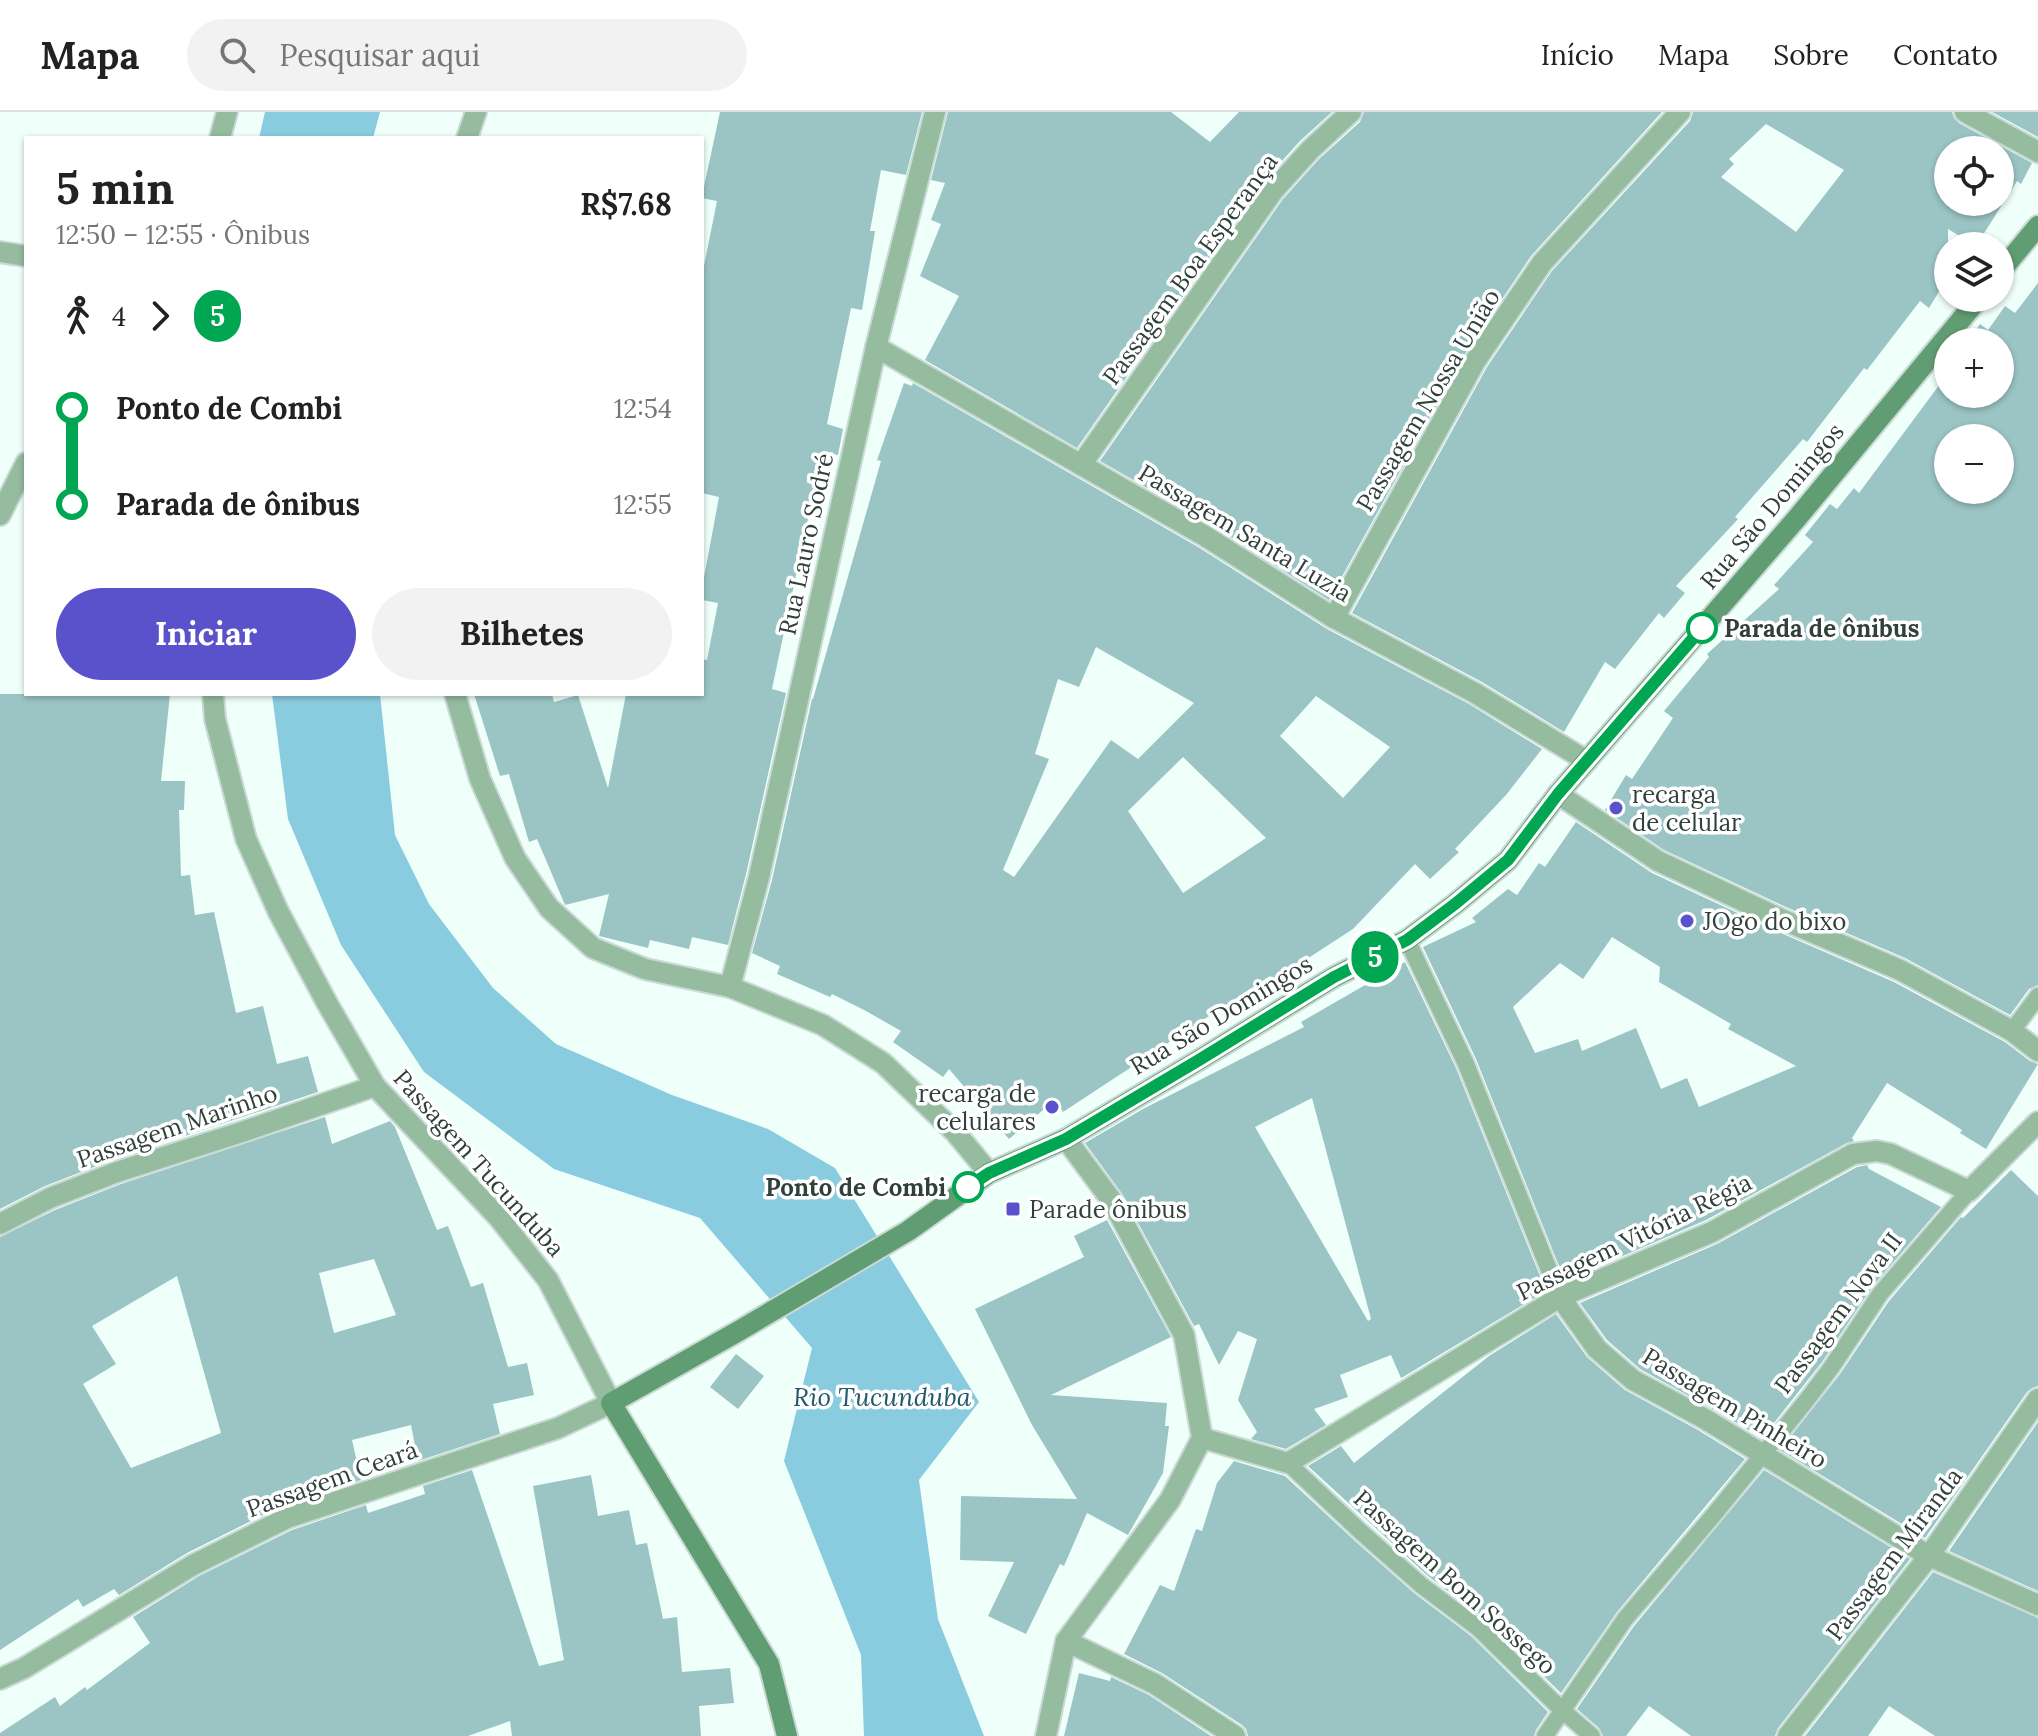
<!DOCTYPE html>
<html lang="pt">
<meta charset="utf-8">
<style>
:root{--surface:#fff;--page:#f2f2f2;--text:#222;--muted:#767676;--line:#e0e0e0;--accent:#5a52ca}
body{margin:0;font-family:Lora,serif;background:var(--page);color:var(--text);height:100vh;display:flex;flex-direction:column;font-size:30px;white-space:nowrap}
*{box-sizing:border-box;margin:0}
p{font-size:26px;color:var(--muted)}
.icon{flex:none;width:44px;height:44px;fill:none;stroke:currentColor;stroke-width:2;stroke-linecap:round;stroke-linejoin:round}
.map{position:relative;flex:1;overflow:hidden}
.details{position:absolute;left:24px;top:24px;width:680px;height:560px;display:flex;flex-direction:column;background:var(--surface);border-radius:0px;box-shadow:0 2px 6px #0004}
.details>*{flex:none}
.badge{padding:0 16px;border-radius:26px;font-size:28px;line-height:52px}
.controls{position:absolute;left:1934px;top:24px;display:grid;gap:16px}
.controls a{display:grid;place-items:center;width:80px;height:80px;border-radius:50%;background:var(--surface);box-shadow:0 2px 6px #0004;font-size:40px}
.map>.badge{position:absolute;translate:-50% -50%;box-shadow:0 0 0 4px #fff}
.legs{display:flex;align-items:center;gap:12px;height:88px;padding:0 32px;font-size:26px}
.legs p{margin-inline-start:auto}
.overview{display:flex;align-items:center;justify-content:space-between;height:136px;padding:0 32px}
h1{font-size:44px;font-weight:700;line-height:60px}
.primary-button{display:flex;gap:16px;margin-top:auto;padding:16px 32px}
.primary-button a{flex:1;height:92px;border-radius:48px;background:var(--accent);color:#fff;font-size:32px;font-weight:700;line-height:92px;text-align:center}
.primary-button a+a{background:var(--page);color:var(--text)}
ul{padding:0 32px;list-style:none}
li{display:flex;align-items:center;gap:28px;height:96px;font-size:30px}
li i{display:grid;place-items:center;width:12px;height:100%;margin:0 10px;background:currentColor}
li i::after{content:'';width:20px;height:20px;margin:-10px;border:6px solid;border-radius:50%;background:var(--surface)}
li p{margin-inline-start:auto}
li:first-child i{background:linear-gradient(#0000 50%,currentColor 0)}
li:last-child i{background:linear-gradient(currentColor 50%,#0000 0)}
header{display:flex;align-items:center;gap:48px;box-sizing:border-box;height:112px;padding:0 40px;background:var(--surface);border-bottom:2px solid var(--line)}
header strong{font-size:38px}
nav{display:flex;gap:44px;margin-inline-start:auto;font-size:28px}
.search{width:560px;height:72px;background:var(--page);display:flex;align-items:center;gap:20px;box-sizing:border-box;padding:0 28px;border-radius:44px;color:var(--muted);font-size:30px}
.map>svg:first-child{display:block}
.water{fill:#8accdf}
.building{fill:#9bc5c5;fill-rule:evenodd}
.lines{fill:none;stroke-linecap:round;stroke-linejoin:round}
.lane-casing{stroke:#c9d9d4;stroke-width:20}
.street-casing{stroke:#c9d9d4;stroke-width:24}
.secondary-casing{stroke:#c9d9d4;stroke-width:24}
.lane{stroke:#95bc9f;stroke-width:16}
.street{stroke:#95bc9f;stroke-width:20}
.secondary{stroke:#619d72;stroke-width:20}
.line-1-casing{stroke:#fff;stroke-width:18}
.line-1{stroke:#00a651;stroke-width:12}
.stop-1-dot{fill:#fff;stroke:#00a651;stroke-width:4}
.poi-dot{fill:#5a52ca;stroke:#fff;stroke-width:3}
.labels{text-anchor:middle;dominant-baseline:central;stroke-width:7;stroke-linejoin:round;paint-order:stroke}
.street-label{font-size:24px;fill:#30403b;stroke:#fff}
.stop-label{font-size:24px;font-weight:bold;fill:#30403b;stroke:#fff;text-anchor:start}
.poi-label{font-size:24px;fill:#30403b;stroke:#fff;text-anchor:start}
.water-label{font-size:26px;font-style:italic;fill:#245b69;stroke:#fff}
</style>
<header>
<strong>Mapa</strong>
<div class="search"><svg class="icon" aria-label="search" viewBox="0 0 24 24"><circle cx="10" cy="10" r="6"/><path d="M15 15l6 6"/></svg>Pesquisar aqui</div>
<nav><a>Início</a><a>Mapa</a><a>Sobre</a><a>Contato</a></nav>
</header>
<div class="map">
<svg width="2038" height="1624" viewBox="0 0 2038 1624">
<rect width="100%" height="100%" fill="#effffa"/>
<g class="water">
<path d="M265,0H380L373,26H259Z"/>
<path d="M272,582H380L395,723L429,792L493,876L556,932L672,983L768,1017L835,1056L979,1290L919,1368L938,1507L984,1624H864L861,1543L784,1349L812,1236L700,1106L554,1057L424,960L341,833L288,707Z"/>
</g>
<g class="building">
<path d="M720,0H922L906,63L881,58L870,119H875L862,198L851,196L827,312L843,317L838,343L822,340L772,577L786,581L746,762L728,833L692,825L689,837L650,828L648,836L599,824L609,782L565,793L537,727L529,730L509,662L500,664L474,582H552L554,590L578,583L608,676L626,582H702V547L707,548L718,491L702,488V476L719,385L702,381V164L717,89L702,86V84Z"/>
<path d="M948,0H1171L1210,30L1239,0H1332L1300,29L1262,71L1077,336L925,248L959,184L920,164L941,112L931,108L945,71L931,68Z"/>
<path d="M1364,0H1662L1531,144L1465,242L1329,488L1212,413L1100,349L1283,87L1319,47L1360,10Z"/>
<path d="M1693,0H1952L1954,6L1959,11L2032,51L2021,72L2017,69L1976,134L1948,117V165L1929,196L1920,189L1867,258L1864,256L1807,330L1803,327L1735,405L1738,407L1676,474L1685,481L1664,506L1659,501L1615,557L1605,550L1564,620L1482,570L1352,501L1487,255L1552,159L1690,9ZM1766,12L1844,58L1796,120L1721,65L1734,52L1729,47ZM1948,38H2000V90H1948Z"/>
<path d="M1992,0H2038V25Z"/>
<path d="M2038,171V873L2029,877L2010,903L1905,846L1786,795L1664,738L1605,698L1626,663L1632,667L1673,606L1664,599L1709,545L1707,542L1779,477L1774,473L1813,430L1805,423L1830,392L1837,397L1854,376L1859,381L1943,268L1941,267L1948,258V282H2000V230H1968L1980,212L1988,218L2005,194L2015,201ZM1948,326H2000V378H1948Z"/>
<path d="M904,271L912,274L913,271L1198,435L1327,517L1469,592L1542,637L1506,683L1455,737L1459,740L1430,767L1415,752L1353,817L1273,869L1270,864L1063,1000L1056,987L1009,1027L949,957L943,965L893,930L901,919L866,899L832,882L830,885L777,862L780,854L752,841L772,768L812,587H813L881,349L877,348ZM1096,535L1194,591L1138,647L1111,628L1014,765L1003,758L1049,647L1035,642L1058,567L1079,575ZM1316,584L1390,635L1343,686L1280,624ZM1183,645L1266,726L1183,781L1128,699Z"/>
<path d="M0,582H170L161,669H185L184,698H179L181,764L190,763L195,803L214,800L236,901L263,894L277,952L308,944L318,980L112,1048L45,1074L0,1097Z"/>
<path d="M1576,710L1652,761L1776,819L1894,870L2005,930L2030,949L2038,952L1986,1037L1960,1021L1962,1018L1887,971L1852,1026L1854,1029L1847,1031L1706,1108L1565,1169L1476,947L1423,835L1476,810L1472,806L1508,777L1517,783L1539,751L1545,755ZM1612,825L1660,855L1659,870L1731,912L1728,917L1796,954L1699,995L1687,966L1661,977L1636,916L1582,939L1578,927L1535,941L1513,895L1560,851L1583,867Z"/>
<path d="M1405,850L1456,956L1546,1179L1403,1265L1401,1266L1391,1243L1340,1263L1348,1285L1314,1297L1326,1313L1286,1337L1251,1327L1257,1320L1238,1288L1257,1227L1238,1219L1219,1253L1199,1212L1194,1214L1123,1083L1085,1031L1143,997L1304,915L1301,910ZM1312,986L1371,1207L1368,1209L1255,1015Z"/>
<path d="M325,1005L332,1032L390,1009L395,1015L437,1118L448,1114L471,1175L483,1171L508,1255L527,1251L534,1283L493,1292L500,1322L418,1349L411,1313L352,1328L361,1368L281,1394L187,1441L119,1483L114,1477L83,1495L78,1487L0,1538V1125L55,1098L121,1072ZM374,1147L396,1203L334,1221L319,1161ZM177,1164L221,1321L131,1356L83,1272L116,1252L92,1214Z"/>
<path d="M1867,1053L1869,1057L1941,1095L1872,1175L1822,1250L1762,1326L1711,1296L1640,1257L1607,1228L1580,1191L1717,1132L1857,1055Z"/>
<path d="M2011,1058L2038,1084V1274L2032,1276L2027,1280L1925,1426L1780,1338L1840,1262L1889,1189L1961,1105L1963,1106Z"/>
<path d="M1107,1108L1171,1225L1051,1283L1167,1291L1165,1314H1169L1163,1361L1128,1423L1087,1401L1064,1454L1060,1452L1026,1522L988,1504L1014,1450L960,1448L961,1384L1077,1387L1032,1313L975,1197L1084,1145L1074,1124Z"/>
<path d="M1556,1202L1587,1245L1625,1278L1698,1318L1745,1347L1617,1500L1561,1581L1486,1508L1428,1464L1308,1354L1341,1334L1354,1351L1489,1244Z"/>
<path d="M736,1242L764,1264L738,1297L710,1275Z"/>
<path d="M2038,1310V1479L1949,1439Z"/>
<path d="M1234,1349L1285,1364L1354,1428L1414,1481L1471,1524L1548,1600L1536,1618L1534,1624H1248L1246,1617L1242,1613L1162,1561L1124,1542L1160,1473L1174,1479L1196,1417L1202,1419L1217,1371Z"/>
<path d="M472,1358L539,1554L564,1548L533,1374L591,1363L598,1404L629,1398L636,1433L647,1431L663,1507L677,1505L682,1560L730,1556L734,1591L699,1594L701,1624H512L510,1609L468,1624H0V1621L55,1585L60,1594L85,1575L87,1578L150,1531L133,1505L199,1464L292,1418L366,1393L368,1401L425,1382L423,1374Z"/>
<path d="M1764,1358L1910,1447L1778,1616L1775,1624H1691L1649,1594L1626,1624H1603L1599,1616L1577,1597L1634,1514Z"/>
<path d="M1933,1460L2038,1506V1624H1935L1889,1594L1868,1624H1805Z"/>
<path d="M1079,1561L1110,1569L1111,1565L1149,1583L1211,1624H1064Z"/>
</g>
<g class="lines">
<defs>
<g id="lane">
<path d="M1407,828L1466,952L1560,1185"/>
<path d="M2012,919L2038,884"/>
<path d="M1288,1351L1361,1420L1421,1473L1478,1516L1563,1599L1592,1624"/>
<path d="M1545,1624L1625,1507L1712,1405L1806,1289L1831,1256L1880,1182L1969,1079"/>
</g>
<g id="street">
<path d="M1965,0L2038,40"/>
<path d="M220,26L227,0"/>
<path d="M467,26L476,0"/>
<path d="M0,140L26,144"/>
<path d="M876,235L1205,424L1334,506L1475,581L1587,649"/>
<path d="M1081,353L1273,79L1310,38L1351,0"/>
<path d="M0,403L26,351"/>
<path d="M1334,506L1476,248L1542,151L1680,0"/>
<path d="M455,582L480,667L515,746L549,796L593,836L645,857L730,875L823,913L883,951L955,1020L989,1061"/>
<path d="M1558,682L1658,749L1781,807L1900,858L2012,919L2038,939"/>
<path d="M730,875L759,765L876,235L935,0"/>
<path d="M0,1112L50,1086L117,1060L242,1020L375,974"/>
<path d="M1560,1185L1597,1237L1633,1268L1705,1307L1929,1444L2038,1493"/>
<path d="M1202,1326L1288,1351L1560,1185L1712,1120L1853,1042L1877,1039L1891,1042L1969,1079L2038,1010"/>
<path d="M1066,1529L1155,1572L1235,1624"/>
<path d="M0,1567L24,1556L193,1453L287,1406L558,1316L611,1291L548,1168L499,1106L375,974L327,891L278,799L246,727L215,607L213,582"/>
<path d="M1046,1624L1066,1529L1170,1388L1202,1326L1184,1223L1112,1089L1066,1027"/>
<path d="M1788,1624L1929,1444L2038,1287"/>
</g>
<g id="secondary">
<path d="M2000,160L2038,114"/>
<path d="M787,1624L769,1552L611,1291L737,1220L908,1119L989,1061L1066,1027L1199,948L1334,865L1407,828L1455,792L1508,748L1558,682L1798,405L1979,186"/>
</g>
</defs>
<use href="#lane" class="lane-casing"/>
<use href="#street" class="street-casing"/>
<use href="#secondary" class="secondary-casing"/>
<use href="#lane" class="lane"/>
<use href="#street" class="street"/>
<use href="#secondary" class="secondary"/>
</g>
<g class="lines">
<defs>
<path id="line-1" d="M968,1075L989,1061L1066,1027L1199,948L1334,865L1407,828L1455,792L1508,748L1558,682L1702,516"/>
</defs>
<use href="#line-1" class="line-1-casing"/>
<use href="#line-1" class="line-1"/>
</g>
<g class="stop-1-dot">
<circle cx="1702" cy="516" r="14"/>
<circle cx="968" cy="1075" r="14"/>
</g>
<g class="poi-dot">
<circle cx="1616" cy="696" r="8"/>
<circle cx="1687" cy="809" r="8"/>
<circle cx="1052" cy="995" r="8"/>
<rect x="1005" y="1089" width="16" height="16" rx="4"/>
</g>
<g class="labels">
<g class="street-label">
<text transform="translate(1190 157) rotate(-54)">Passagem Boa Esperança</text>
<text transform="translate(1428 288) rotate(-59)">Passagem Nossa União</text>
<text transform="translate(1772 394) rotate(-50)">Rua São Domingos</text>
<text transform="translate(1245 421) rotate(31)">Passagem Santa Luzia</text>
<text transform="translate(806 432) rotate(-78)">Rua Lauro Sodré</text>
<text transform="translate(1221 903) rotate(-31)">Rua São Domingos</text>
<text transform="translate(177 1014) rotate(-19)">Passagem Marinho</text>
<text transform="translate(479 1051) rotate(48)">Passagem Tucunduba</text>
<text transform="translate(1634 1125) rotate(-26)">Passagem Vitória Régia</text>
<text transform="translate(1838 1201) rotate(-53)">Passagem Nova II</text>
<text transform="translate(1735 1296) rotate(31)">Passagem Pinheiro</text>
<text transform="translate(332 1367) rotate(-20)">Passagem Ceará</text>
<text transform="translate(1894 1442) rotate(-53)">Passagem Miranda</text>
<text transform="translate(1455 1470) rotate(42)">Passagem Bom Sossego</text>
</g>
<g class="stop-label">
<text x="1724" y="516">Parada de ônibus</text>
<text x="946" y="1075" text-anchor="end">Ponto de Combi</text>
</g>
<g class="poi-label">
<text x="1632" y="682">recarga<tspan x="1632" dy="28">de celular</tspan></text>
<text x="1703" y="809">JOgo do bixo</text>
<text x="1036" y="981" text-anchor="end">recarga de<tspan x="1036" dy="28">celulares</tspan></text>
<text x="1029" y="1097">Parade ônibus</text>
</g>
<g class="water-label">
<text x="882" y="1284">Rio Tucunduba</text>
</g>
</g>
</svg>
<div class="controls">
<a><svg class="icon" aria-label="locate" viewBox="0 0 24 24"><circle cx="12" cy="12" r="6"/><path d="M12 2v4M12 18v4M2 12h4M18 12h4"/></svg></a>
<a><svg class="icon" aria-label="layers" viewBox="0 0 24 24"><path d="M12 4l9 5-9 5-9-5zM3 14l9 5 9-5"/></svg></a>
<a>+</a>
<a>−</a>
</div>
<b class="badge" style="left:1375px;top:845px;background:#00a651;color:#fff">5</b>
<section class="details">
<div class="overview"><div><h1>5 min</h1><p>12:50 – 12:55 · Ônibus</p></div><b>R$7.68</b></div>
<div class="legs"><svg class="icon" aria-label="walk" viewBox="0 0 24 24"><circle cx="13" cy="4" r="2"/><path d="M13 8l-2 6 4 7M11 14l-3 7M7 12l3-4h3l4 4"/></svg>4<svg class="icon" aria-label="forward" viewBox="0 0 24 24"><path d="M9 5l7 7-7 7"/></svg><b class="badge" style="background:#00a651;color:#fff">5</b></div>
<ul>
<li><i style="color:#00a651"></i><b>Ponto de Combi</b><p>12:54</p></li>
<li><i style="color:#00a651"></i><b>Parada de ônibus</b><p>12:55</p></li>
</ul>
<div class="primary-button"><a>Iniciar</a><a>Bilhetes</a></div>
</section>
</div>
